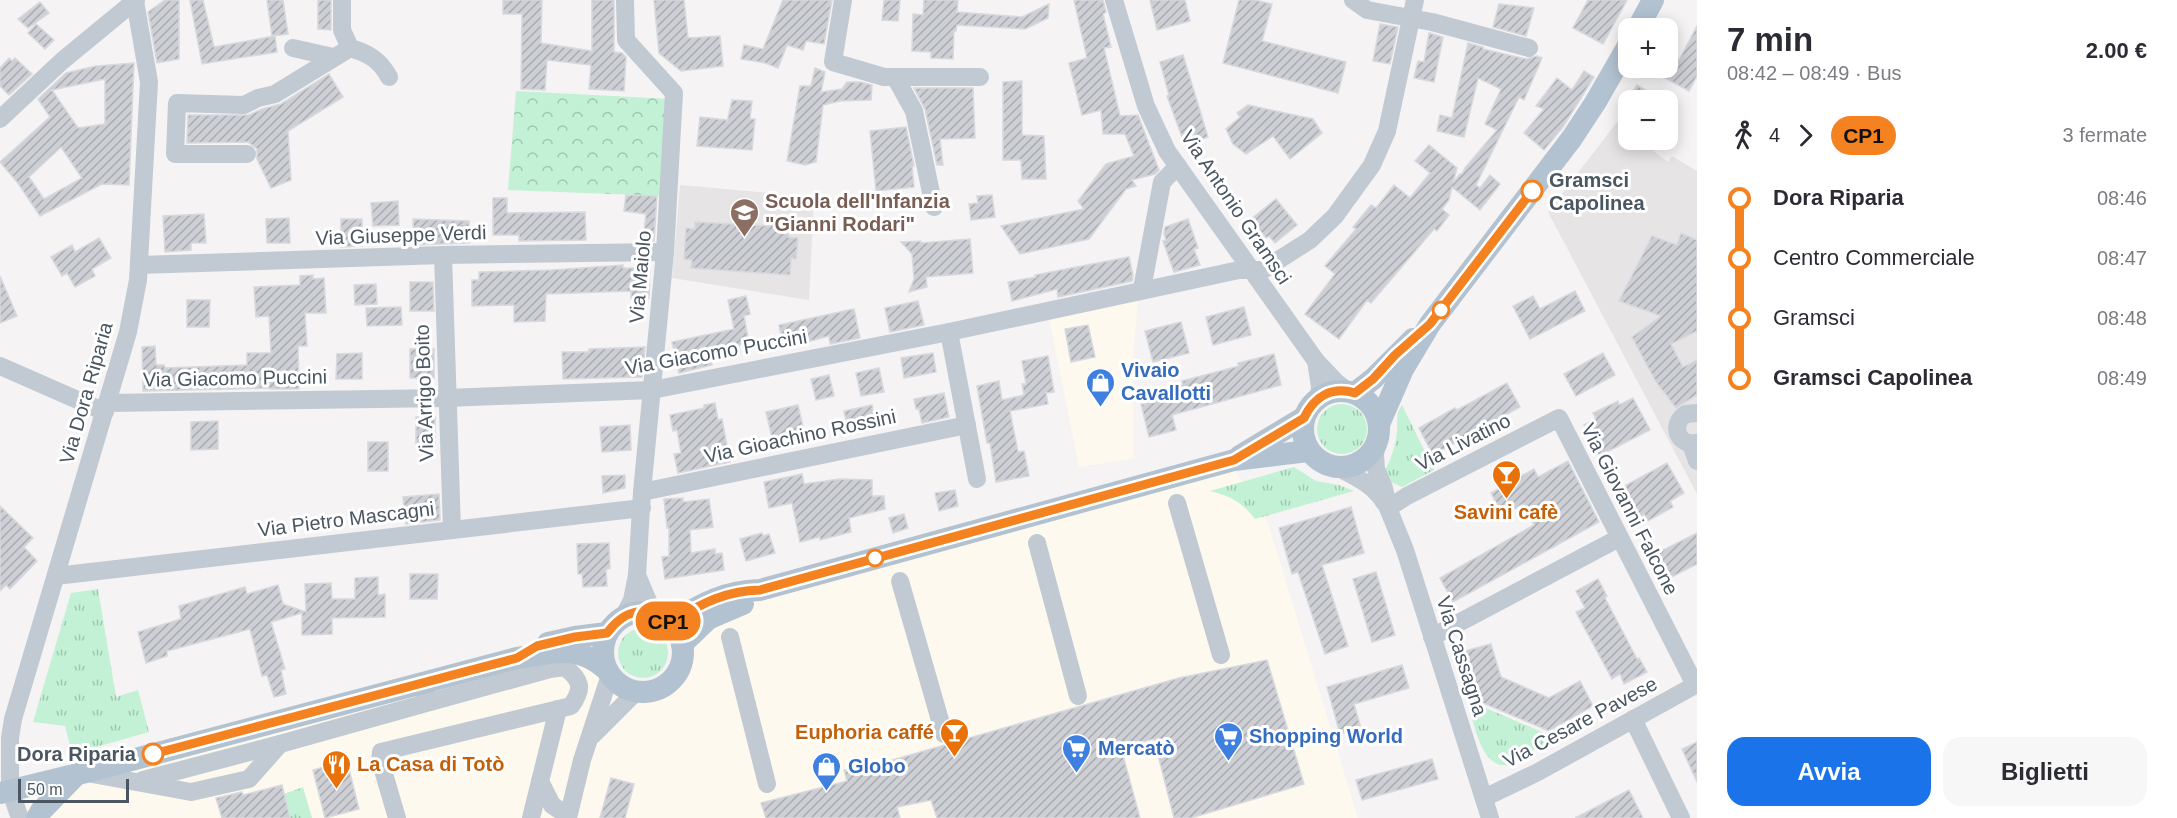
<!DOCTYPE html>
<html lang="it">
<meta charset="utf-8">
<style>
:root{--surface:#fff;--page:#f7f7f7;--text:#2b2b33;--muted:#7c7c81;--accent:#1a73e8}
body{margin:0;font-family:Helvetica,sans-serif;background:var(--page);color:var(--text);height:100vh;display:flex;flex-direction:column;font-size:22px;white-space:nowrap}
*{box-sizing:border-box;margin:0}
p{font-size:20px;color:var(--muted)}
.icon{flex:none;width:33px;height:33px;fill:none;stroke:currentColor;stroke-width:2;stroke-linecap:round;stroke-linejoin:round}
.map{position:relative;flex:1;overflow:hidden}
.side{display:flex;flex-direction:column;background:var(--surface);width:480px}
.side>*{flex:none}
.badge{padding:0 12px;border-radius:20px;font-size:21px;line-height:39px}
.buttons{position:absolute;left:1618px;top:18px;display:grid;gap:12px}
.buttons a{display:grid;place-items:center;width:60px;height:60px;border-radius:12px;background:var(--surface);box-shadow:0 3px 15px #0003;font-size:30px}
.scale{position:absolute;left:18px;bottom:15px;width:111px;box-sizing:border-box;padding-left:6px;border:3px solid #4a5661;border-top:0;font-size:16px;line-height:21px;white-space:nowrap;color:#4a5661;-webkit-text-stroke:4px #fff;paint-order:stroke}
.map>.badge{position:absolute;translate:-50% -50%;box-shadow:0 0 0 3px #fff}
.legs{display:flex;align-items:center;gap:9px;height:66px;padding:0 30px;font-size:20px}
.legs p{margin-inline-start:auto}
.overview{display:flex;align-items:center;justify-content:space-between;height:102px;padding:0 30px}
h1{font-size:33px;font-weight:700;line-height:45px}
.primary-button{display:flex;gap:12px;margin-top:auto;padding:12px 30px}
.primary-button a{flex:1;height:69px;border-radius:18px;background:var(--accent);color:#fff;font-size:24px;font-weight:700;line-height:69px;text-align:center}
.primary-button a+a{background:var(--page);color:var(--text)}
ul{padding:0 30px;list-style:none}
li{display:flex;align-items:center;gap:21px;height:60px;font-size:22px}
li i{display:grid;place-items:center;width:9px;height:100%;margin:0 8px;background:currentColor}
li i::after{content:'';width:15px;height:15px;margin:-8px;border:4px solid;border-radius:50%;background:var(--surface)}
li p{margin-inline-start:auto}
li:first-child i{background:linear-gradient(#0000 50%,currentColor 0)}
li:last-child i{background:linear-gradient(currentColor 50%,#0000 0)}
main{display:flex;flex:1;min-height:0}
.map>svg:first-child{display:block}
.commercial{fill:#fdf9ef}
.education{fill:#e6e4e5}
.grass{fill:url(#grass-tufts)}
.forest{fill:url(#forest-crowns)}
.building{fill:url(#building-hatch);stroke:#d7d9de;stroke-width:1.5;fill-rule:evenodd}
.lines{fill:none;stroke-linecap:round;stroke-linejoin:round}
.minor{stroke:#c1cad2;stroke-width:18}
.major{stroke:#b3c2d1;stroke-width:22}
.line-1-casing{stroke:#fff;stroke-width:14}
.line-1{stroke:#f58220;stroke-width:9}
.stop-1-dot{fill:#fff;stroke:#f58220;stroke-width:3}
.labels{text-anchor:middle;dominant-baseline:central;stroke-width:6;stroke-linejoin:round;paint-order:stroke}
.stop-label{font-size:20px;font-weight:bold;fill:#4a5661;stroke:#fff;text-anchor:start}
.education-label{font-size:20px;font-weight:bold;fill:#785e54;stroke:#fff;text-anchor:start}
.street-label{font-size:20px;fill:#4a5661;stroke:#fff}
.shop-label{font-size:20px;font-weight:bold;fill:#366cbe;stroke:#fff;text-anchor:start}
.food-label{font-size:20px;font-weight:bold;fill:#c56008;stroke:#fff}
</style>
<main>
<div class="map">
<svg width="1697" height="818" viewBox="0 0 1697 818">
<defs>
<pattern id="grass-tufts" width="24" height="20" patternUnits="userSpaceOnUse" patternTransform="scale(1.5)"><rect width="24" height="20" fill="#c3f1d5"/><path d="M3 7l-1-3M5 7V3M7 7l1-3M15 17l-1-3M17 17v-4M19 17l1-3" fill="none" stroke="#a0c6b0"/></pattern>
<pattern id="forest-crowns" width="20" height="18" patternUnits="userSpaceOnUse" patternTransform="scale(1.5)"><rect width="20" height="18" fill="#c3f1d5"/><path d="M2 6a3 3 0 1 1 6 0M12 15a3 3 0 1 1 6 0" fill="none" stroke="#a0c6b0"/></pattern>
<pattern id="building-hatch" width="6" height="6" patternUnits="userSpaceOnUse" patternTransform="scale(1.5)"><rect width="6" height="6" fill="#cdcfd5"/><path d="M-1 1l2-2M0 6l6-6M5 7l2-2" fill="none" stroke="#a8abb0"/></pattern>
</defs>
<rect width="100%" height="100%" fill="#f5f3f3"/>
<g class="commercial">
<path d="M1138,300L1133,356V459L1079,467L1049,319Z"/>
<path d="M1235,471L1268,523L1358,818H20L10,790L573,645H603V657L614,680L624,688L636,692L656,690L671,681L679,670L683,651L707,609Z"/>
</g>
<g class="education">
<path d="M1617,122L1629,131V140H1639L1668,162L1672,156L1697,171V494L1548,212Z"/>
<path d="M680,185L814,197L809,300L672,278Z"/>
</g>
<g class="grass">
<circle cx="1342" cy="429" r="25"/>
<path d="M1402,405L1434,470L1402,487L1391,482L1383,473C1390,463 1396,445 1397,432C1398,421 1395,415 1402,405Z"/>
<path d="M1294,467L1316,481L1339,485L1354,491L1255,519C1242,502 1230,496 1210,491Z"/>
<path d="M98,589L116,697L138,690L149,732L72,754L65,726L33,722L71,593Z"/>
<circle cx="643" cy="653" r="25"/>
<path d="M1467,700L1556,738L1508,765C1480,769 1474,721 1467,700Z"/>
<path d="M303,787L312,818H290L284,794Z"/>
</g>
<path class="forest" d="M516,91L671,99L664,196L508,190Z"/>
<g class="building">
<path d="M165,0H179V59L157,63L148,12Z"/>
<path d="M190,0H203L214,47L275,36L277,52L202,64Z"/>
<path d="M267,0H283L288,34L272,36Z"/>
<path d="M318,0H331V30L318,29Z"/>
<path d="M503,0H542L541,43L592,51V0H614V52L622,53L626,57L624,91L589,89L591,65L547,60L545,90L521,89L522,14H503Z"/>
<path d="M654,0H684L688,38L720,36L723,66L681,71L659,53Z"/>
<path d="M783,0H832L824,44L806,41L803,50L787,45L778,68L765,63L741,59L744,45L763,49Z"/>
<path d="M884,0H900L898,21L882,20Z"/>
<path d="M924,0H958L957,12L1022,17L1049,4L1048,18L1025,29L957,25L956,31H954L953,59L931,58V52L912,51L913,14L923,15Z"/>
<path d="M1074,0H1103L1106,12L1103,14L1111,47L1104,48L1120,116L1138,115L1159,170L1155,174L1132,180L1136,186L1126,189L1089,239L1020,254L1001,226L1084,209L1078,201L1106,164L1134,156L1125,134H1103L1101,110L1082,115L1069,63L1087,58Z"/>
<path d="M1150,0H1185L1190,21L1157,30Z"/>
<path d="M1239,0H1255L1272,4L1262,41L1346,62L1338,93L1223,63Z"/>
<path d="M1588,0H1627L1603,44L1573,28Z"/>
<path d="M40,2L49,13L28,28L18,19Z"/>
<path d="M1499,4L1534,8L1526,36L1493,27Z"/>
<path d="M36,24L54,40L45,49L28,33Z"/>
<path d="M1380,24L1398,27L1390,64L1373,61Z"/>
<path d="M1697,26V76L1689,91L1647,68H1668V54L1679,60Z"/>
<path d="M1429,33L1443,37L1434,82L1414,78L1418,61L1424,62Z"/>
<path d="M1468,43L1483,47V49L1526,59L1537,56L1542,58L1524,100L1519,97L1476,185L1480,188L1490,175L1500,184L1480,210L1452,187L1449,200L1442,209L1449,215L1437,231L1434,229L1371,303L1367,300L1339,339L1305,314L1335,274L1325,266L1356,229L1353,227L1371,205L1376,208L1394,185L1410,198L1430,173L1415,161L1429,145L1457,168L1453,183L1460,174H1462L1465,168L1497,130L1485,124L1501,89L1478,78L1464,137L1437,131L1440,115L1452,118Z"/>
<path d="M1183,55L1208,137L1185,145L1167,96L1169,95L1160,62Z"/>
<path d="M9,58L12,61L15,58L32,74L9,95L0,86V68Z"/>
<path d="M134,63L129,185L102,184L40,216L17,182L0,162L50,117L38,99L66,73L96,66ZM105,79V124L78,128L52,90ZM61,147L82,178L44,199L29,177Z"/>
<path d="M815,68L825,72L821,92L842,89L847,82H861L872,85L871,100L840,101L823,105L816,162L805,165L787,161L800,86H811Z"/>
<path d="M1584,71L1594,77L1563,127L1544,150L1524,133L1544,109L1536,106L1557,78L1572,90Z"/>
<path d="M329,74L343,97L288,131L291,180L271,188L257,159V149L248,142L187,143L188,115H249L262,109L281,104Z"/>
<path d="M1022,81V135L1044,136L1046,179H1022L1021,160H1003V82Z"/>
<path d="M1637,85L1661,100H1627Z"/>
<path d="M914,88H973L975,138L940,139L943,165H937L925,109Z"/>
<path d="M732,100L752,101L750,119H755L752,150L697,146L700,117L727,120V122Z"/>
<path d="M1248,105L1313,119L1322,133L1290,159L1273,136L1246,154L1233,144L1226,129L1240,117L1237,113Z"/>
<path d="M906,127L914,166H912L914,187L876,191L870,131Z"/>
<path d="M626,195L657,196L654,241H643L646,214L624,211Z"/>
<path d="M992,195L995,217L971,220L969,204L978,203L977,196Z"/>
<path d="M493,198H507V213L585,212L586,240L519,241V235H493Z"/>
<path d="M1276,199L1297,225L1275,243L1269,236L1266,238L1251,219Z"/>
<path d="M398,201L399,225L373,226L371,203Z"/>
<path d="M204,214L206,243H191V250L165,252L163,216Z"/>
<path d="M289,218L290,243H267L266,219Z"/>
<path d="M341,219H362V246L341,247Z"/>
<path d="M413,219L469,221V243L414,245Z"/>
<path d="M1188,219L1198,248L1194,249L1200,265L1174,272L1163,241L1166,240L1164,234L1165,227Z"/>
<path d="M695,222L770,226V223L789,224L788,237L798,238L796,259L791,258L790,275L691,268L692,260L684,259L686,228L695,229Z"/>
<path d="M1681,233L1697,240V331L1671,344L1683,367L1697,360V395L1676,408L1656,382L1632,337L1661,316L1619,301L1652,236L1677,245Z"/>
<path d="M99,238L111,258L92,269L95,276L75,287L67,273L62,276L51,257L72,245L75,252Z"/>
<path d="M970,239L973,273L926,277L927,287L909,292L914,279L912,254L901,242L921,241V243Z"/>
<path d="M1129,257L1133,276L1132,281L1058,297L1057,289L1012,301L1008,282L1036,277L1035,275Z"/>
<path d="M623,265V268H650L649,298L631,299V291L546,294L545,321L514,322V305L472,306V280H479V272L552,270Z"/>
<path d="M313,275V279L324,278L326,313H305L307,346H298L299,389H270V388L143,391L142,347L155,346L156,365H164L165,368L247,365V353H271L269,316L256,317L254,287L300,285V276Z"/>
<path d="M0,276L17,316L0,323Z"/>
<path d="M410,282H433L434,311H410Z"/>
<path d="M376,284L377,304L355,305L354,285Z"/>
<path d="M1575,291L1585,311L1530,339L1513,306L1533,296L1540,309Z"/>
<path d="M746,296L750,314L744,316L749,343L739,345L740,353L711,359L712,365L679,373L672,342L734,329L728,300Z"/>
<path d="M187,300H210L209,327H187Z"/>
<path d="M918,301L924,325L890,332L885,308Z"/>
<path d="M401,307L402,325L367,326L366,308Z"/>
<path d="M1244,307L1251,335L1213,345L1206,317Z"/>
<path d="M854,309L860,338L830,344L829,336L781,349L778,337L781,336L779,325Z"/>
<path d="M1181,322L1189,353L1153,362L1145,331Z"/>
<path d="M1088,325L1095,357L1071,362L1065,329Z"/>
<path d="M645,347L642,377L563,379L562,352H589V349Z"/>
<rect x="410" y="349" width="24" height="29"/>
<path d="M362,353V379H336L337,354Z"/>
<path d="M933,353L936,372L904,378L901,358Z"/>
<path d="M1603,353L1615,375L1576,396L1564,374Z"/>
<path d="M1274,354L1281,385L1172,415L1176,430L1149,437L1141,404H1146L1143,394L1183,384L1182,381L1239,366L1238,363Z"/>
<path d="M1048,356L1054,392L1046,393L1048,404L1010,411L1018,452L1024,451L1029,476L996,482L990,443H987L977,386L999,381L1002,400L1024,395L1022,384H1026L1022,361Z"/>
<path d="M879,368L884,392L861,396L856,373Z"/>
<path d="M829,375L834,396L816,400L811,379Z"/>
<path d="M1507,383L1520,407L1433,455L1419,428L1455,408L1457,410Z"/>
<path d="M944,393L949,417L922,423L919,409H916L914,399Z"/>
<path d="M1633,398L1650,430L1599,456L1584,425L1596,418L1593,413L1618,401L1619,405Z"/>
<path d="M715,403L718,420L722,419L730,462L678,473L674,454L681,453L677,430L673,431L670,415L704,408V405Z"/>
<path d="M798,405L805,435L773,442L766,412Z"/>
<path d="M872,405L876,427L849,433L844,411Z"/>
<rect x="416" y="417" width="19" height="27"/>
<path d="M218,421V449L191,450V422Z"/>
<path d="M630,425L631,450L602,452L600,427Z"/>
<rect x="368" y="442" width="20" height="29"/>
<path d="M1568,461L1599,522L1453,602L1440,578L1534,525L1523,504L1503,516L1491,493L1534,469L1538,477Z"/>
<path d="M1667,463L1684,493L1670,501L1673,507L1648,521L1644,514L1633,521L1617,490Z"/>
<path d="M802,474L804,484L840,479L872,480V496H884L885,509L849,518L851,532L820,540V537L800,542L792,503L769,508L764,482Z"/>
<path d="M625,475V488L603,493L602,476Z"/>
<path d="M955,490L958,506L939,511L935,493Z"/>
<path d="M439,494L440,520L406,524L403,497Z"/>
<path d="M683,498V502L709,499L713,527L690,530L691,553L715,549V554L722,553L724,570L665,579L662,557L669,556V528H667L664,499Z"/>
<path d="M0,506L33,538L24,547L37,561L10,589L6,585L0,591Z"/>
<path d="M1351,507L1364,553L1322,565L1348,646L1325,654L1298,572L1292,574L1279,528Z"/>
<path d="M904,514L908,528L893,533L889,518Z"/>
<path d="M762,533L763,536L769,534L775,553L746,561L740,539Z"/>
<path d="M1697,533V564L1668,579L1655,554Z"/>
<path d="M609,543L610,568L606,570L607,586L583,587L582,574H578L577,544Z"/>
<path d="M1376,572L1395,635L1372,642L1353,579Z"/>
<path d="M410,574H438L437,599H410Z"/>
<path d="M378,577V595L385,594V617L332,618V634L302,635V613L271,622L285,669L281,670L286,694L274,697L267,675L262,676L250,629L167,651V656L146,663L138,632L181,619L179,606L245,587L247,594L278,585L283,604L306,612L305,584L331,583L332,599H355V578Z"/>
<path d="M1598,579L1607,596L1605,598L1637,659L1639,658L1647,672L1624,684L1620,674L1612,679L1576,612L1585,608L1576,591Z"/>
<path d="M1491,644L1501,677L1549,698L1580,681L1593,706L1549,731L1478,701L1461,652Z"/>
<path d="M1267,660L1304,784L1191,818H1174L1154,739L1121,748L1140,818H937L931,800L897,807L900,818H766L761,803L847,781L844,770L889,761L1179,678Z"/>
<path d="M1402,665L1409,688L1354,704L1361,728L1340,734L1327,687Z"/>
<path d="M1697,742V782L1682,749Z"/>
<path d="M1432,759L1438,779L1362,800L1356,780Z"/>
<path d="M347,761L359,809L325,818L313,770Z"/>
<path d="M611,778L634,784L625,818H600Z"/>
<path d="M282,785L290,818H222L216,798L242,792L243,795Z"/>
<path d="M1629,790L1643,818H1575Z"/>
</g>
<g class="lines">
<g class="minor">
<path d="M342,0V30L350,48"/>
<path d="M843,0L833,62L884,77H980"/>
<path d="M1114,0L1146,106L1167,151L1316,361L1337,383L1348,391"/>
<path d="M1353,0L1367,10L1432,22L1529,48"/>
<path d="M293,48L333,57"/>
<path d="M895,77L914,111L934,207"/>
<path d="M0,119L62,61L136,0"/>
<path d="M247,154H175L177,103L244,105L258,98L275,94L350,48C368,53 380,60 389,77"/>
<path d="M443,255L452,530"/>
<path d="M139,265L443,255L665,252"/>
<path d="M1142,289L1162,182L1178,166"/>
<path d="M949,332L977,479"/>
<path d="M1316,361L1320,387L1319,397"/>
<path d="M0,366L105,412"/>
<path d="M108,403L447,398L652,390L949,332L1239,270H1263L1310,240L1335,216L1372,165L1387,131L1415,0"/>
<path d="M1697,413L1686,414C1670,424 1677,446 1697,443"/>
<path d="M1378,438L1375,454L1376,469L1384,488L1388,508L1405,550L1490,818"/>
<path d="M1691,444L1697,461"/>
<path d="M1337,467C1355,477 1373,484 1384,502"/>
<path d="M642,492L967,425"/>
<path d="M1177,503L1221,655"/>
<path d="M1388,508L1407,496L1559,418L1695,685"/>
<path d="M1037,543L1078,696"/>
<path d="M637,575L653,613"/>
<path d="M56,576L642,508"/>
<path d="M900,581L944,734"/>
<path d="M624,616L632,600L637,575L642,492L665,252L674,93L626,40L625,0"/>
<path d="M730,637L767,784"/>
<path d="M1432,637L1619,538"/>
<path d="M1633,719L1681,818"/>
<path d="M593,735L636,692"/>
<path d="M87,773L191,792L249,779L280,744L419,705L429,698"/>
<path d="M143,780L280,744"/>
<path d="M540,781L552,805L568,816"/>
<path d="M1484,798L1538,772L1697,684"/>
<path d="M20,818L10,790V738L13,719L128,332L138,280L149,82L135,1"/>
<path d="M397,818L380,760L381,752L571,706C584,688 581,680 565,667L550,669L419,705"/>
<path d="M531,818L558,709"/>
<path d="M568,818L582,760L610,675"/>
</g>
<g class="major">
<path d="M1638,28L1653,0"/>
<circle cx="1341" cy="429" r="38"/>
<path d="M1355,393L1373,379L1413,339"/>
<path d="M1379,424L1403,369L1430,324L1572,138L1595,103L1629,44"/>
<path d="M1240,456L1303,418"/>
<circle cx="643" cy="652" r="40"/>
<path d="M670,623C702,604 723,591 760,590L1234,460L1308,451"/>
<path d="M548,643L575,637L607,633"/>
<path d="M682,644L708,619L743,604"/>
<path d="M0,793L86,772L517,658C555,653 575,643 606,669"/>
<path d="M37,818L41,811L76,775"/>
</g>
</g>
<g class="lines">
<defs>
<path id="line-1" d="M153,754L517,658L537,646L575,637L607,633C625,609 645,605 670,622C702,604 723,591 760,590L1234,460L1304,418C1314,397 1331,386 1355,393L1373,379L1395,355L1430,324L1532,191"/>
</defs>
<use href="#line-1" class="line-1-casing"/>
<use href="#line-1" class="line-1"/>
</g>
<defs>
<symbol id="school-pin" viewBox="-11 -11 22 30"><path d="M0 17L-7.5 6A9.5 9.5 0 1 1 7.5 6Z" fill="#8d6e63" stroke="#fff"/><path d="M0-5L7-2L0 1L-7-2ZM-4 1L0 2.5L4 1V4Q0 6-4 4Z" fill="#fff"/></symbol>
<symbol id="shop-pin" viewBox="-11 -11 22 30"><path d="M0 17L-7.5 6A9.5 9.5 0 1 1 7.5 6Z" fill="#3f7fe0" stroke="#fff"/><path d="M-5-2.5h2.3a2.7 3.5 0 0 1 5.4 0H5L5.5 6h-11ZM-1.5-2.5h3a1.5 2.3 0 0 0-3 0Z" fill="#fff"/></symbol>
<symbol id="bar-pin" viewBox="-11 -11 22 30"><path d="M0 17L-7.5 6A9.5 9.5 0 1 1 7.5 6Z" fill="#e8710a" stroke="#fff"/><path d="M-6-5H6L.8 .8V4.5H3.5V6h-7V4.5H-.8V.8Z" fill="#fff"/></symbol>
<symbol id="supermarket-pin" viewBox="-11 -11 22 30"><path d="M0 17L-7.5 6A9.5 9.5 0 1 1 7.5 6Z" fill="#3f7fe0" stroke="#fff"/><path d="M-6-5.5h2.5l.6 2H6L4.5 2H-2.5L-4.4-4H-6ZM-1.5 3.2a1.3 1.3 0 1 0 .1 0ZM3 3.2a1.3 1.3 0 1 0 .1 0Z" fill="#fff"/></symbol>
<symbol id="restaurant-pin" viewBox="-11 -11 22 30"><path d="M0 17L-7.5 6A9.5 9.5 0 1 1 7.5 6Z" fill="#e8710a" stroke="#fff"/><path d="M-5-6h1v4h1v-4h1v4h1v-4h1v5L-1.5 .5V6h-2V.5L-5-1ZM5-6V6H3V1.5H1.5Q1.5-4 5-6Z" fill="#fff"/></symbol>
</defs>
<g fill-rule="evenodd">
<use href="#school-pin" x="728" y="196" width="33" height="45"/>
<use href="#shop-pin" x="1084" y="366" width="33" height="45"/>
<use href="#bar-pin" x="1490" y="458" width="33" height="45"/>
<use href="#bar-pin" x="938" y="716" width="33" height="45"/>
<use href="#supermarket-pin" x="1212" y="720" width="33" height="45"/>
<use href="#supermarket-pin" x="1060" y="732" width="33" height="45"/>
<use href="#restaurant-pin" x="320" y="748" width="33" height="45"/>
<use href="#shop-pin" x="810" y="750" width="33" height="45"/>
</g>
<g class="stop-1-dot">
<circle cx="1532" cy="191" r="10"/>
<circle cx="1441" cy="310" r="8"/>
<circle cx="875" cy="558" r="8"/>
<circle cx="153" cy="754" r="10"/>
</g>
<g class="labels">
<g class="stop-label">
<text x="1549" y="180">Gramsci<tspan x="1549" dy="23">Capolinea</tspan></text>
<text x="136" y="754" text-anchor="end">Dora Riparia</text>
</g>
<g class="education-label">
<text x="765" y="201">Scuola dell'Infanzia<tspan x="765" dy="23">"Gianni Rodari"</tspan></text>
</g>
<g class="street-label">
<text transform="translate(1236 207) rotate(56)">Via Antonio Gramsci</text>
<text transform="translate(401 235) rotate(-2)">Via Giuseppe Verdi</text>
<text transform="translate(640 277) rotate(-85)">Via Maiolo</text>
<text transform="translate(716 352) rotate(-10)">Via Giacomo Puccini</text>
<text transform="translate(235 378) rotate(-1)">Via Giacomo Puccini</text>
<text transform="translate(86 393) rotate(-74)">Via Dora Riparia</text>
<text transform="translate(424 393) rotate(-92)">Via Arrigo Boito</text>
<text transform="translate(800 436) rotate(-12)">Via Gioachino Rossini</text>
<text transform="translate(1463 442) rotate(-27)">Via Livatino</text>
<text transform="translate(1630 509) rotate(63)">Via Giovanni Falcone</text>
<text transform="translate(346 519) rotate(-7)">Via Pietro Mascagni</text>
<text transform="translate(1462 656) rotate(72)">Via Cassagna</text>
<text transform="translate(1580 722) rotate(-28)">Via Cesare Pavese</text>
</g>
<g class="shop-label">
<text x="1121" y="370">Vivaio<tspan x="1121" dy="23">Cavallotti</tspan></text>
<text x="1249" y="736">Shopping World</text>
<text x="1098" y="748">Mercatò</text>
<text x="848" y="766">Globo</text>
</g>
<g class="food-label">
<text x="1506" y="512">Savini cafè</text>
<text x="934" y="732" text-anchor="end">Euphoria caffé</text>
<text x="357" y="764" text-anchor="start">La Casa di Totò</text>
</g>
</g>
</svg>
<div class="buttons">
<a>+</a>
<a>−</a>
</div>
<div class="scale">50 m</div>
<b class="badge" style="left:668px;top:621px;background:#f58220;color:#111">CP1</b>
</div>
<section class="side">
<div class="overview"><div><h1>7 min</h1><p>08:42 – 08:49 · Bus</p></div><b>2.00 €</b></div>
<div class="legs"><svg class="icon" aria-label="walk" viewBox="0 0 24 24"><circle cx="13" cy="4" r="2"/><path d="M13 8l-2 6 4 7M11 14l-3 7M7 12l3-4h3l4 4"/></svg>4<svg class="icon" aria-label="forward" viewBox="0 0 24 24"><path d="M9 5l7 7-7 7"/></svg><b class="badge" style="background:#f58220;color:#111">CP1</b><p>3 fermate</p></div>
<ul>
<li><i style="color:#f58220"></i><b>Dora Riparia</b><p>08:46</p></li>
<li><i style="color:#f58220"></i><span>Centro Commerciale</span><p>08:47</p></li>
<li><i style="color:#f58220"></i><span>Gramsci</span><p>08:48</p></li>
<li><i style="color:#f58220"></i><b>Gramsci Capolinea</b><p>08:49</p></li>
</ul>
<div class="primary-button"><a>Avvia</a><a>Biglietti</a></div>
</section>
</main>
